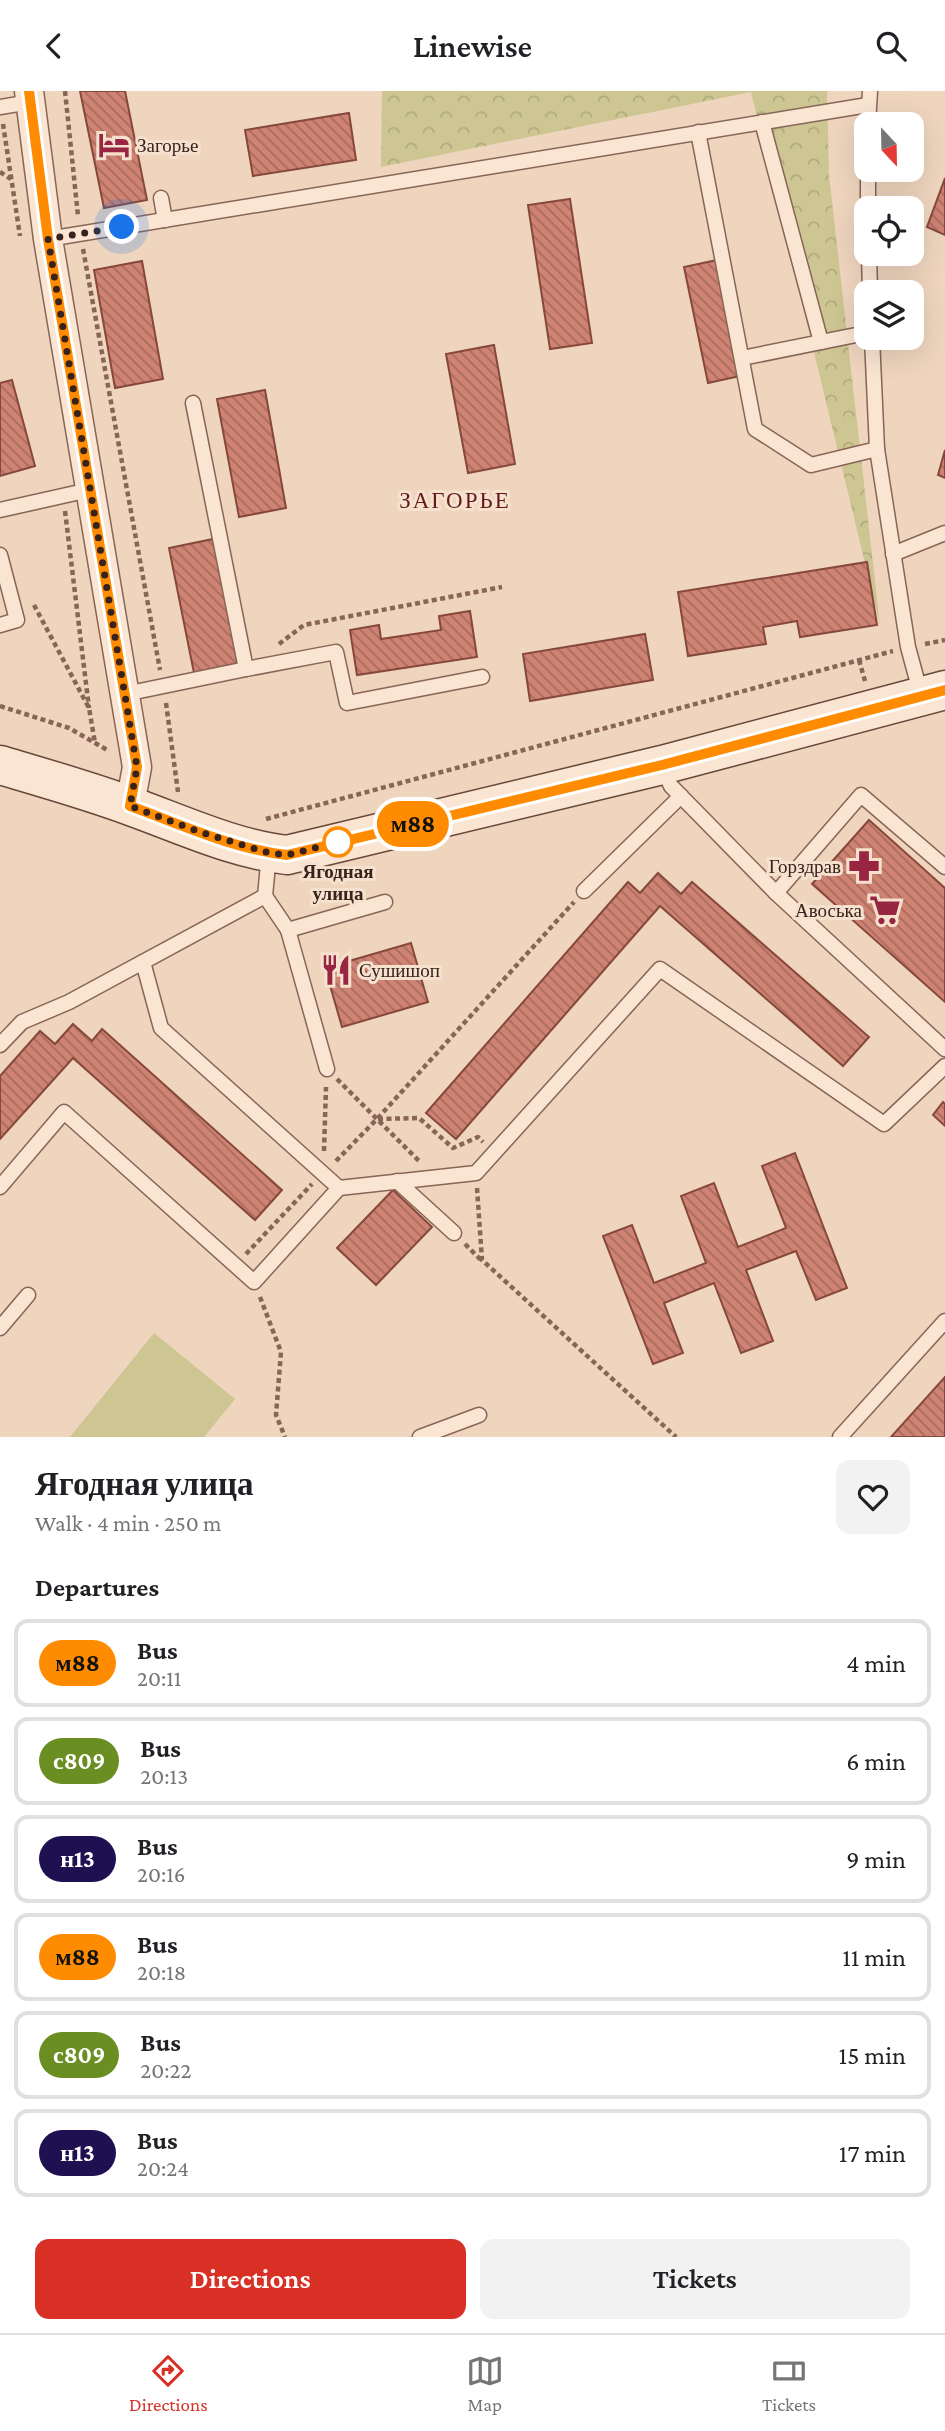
<!DOCTYPE html>
<meta charset="utf-8">
<style>
:root{--surface:#fff;--page:#f2f2f2;--text:#202124;--muted:#757577;--line:#e0e0e0;--accent:#d93025}
body{margin:0;font-family:"Crimson Pro",serif;background:var(--page);color:var(--text);height:100vh;display:flex;flex-direction:column;font-size:26px;white-space:nowrap}
*{box-sizing:border-box;margin:0}
p{font-size:23px;color:var(--muted)}
.icon{flex:none;width:38px;height:38px;fill:none;stroke:currentColor;stroke-width:2;stroke-linecap:round;stroke-linejoin:round}
.map{position:relative;height:1346px;overflow:hidden}
.details{display:flex;flex-direction:column;background:var(--surface);flex:1}
.details>*{flex:none}
.badge{padding:0 14px;border-radius:23px;font-size:24px;line-height:46px}
.needle{width:46px;rotate:158deg}
.buttons{position:absolute;left:854px;top:21px;display:grid;gap:14px}
.buttons a{display:grid;place-items:center;width:70px;height:70px;border-radius:14px;background:var(--surface);box-shadow:0 7px 28px #0002;font-size:35px}
.you{position:absolute;width:35px;height:35px;margin:-18px;border:5px solid #fff;border-radius:50%;background:#1a73e8;box-shadow:0 0 0 10px #1a73e833}
.map>.badge{position:absolute;translate:-50% -50%;box-shadow:0 0 0 4px #fff}
h2{padding:0 35px;font-size:26px;line-height:63px}
.round{display:grid;place-items:center;flex:none;width:74px;height:74px;border-radius:14px;background:var(--page)}
.head{display:flex;align-items:center;justify-content:space-between;height:119px;padding:0 35px}
h1{font-size:33px;font-weight:600;line-height:52px}
.primary-button{display:flex;gap:14px;margin-top:auto;padding:14px 35px}
.primary-button a{flex:1;height:80px;border-radius:14px;background:var(--accent);color:#fff;font-size:28px;font-weight:600;line-height:80px;text-align:center}
.primary-button a+a{background:var(--page);color:var(--text)}
ul{padding:0;list-style:none}
li{display:flex;align-items:center;gap:21px;height:88px;margin:0 14px 10px;padding:0 21px;border:4px solid var(--line);border-radius:14px}
li div{flex:1}
li b{display:block;font-size:26px}
li em{font-style:normal}
li .badge{min-width:77px;font-weight:700;text-align:center}
header{display:flex;justify-content:space-between;align-items:center;height:91px;padding:0 35px;background:var(--surface);font-size:32px;font-weight:600}
.menu{display:flex;justify-content:space-around;align-items:center;height:98px;border-top:2px solid var(--line);background:var(--surface);font-size:19px;color:var(--muted)}
.menu a{display:grid;justify-items:center;gap:4px}
.menu .selected{color:var(--accent)}
.map>svg:first-child{display:block}
.forest{fill:url(#forest-crowns)}
.pitch{fill:#cdc692}
.building{fill:url(#building-back-hatch);stroke:#87483c;stroke-width:2}
.lines{fill:none;stroke-linecap:round;stroke-linejoin:round}
.lane-casing{stroke:#886557;stroke-width:17}
.street-casing{stroke:#886557;stroke-width:31}
.secondary-casing{stroke:#69473a;stroke-width:41}
.path{stroke:#886557;stroke-width:4.5;stroke-dasharray:5 3.5;stroke-linecap:butt}
.lane{stroke:#fae4d2;stroke-width:14}
.street{stroke:#fae4d2;stroke-width:28}
.secondary{stroke:#fae4d2;stroke-width:38}
.line-casing{stroke:#fff;stroke-width:16}
.line{stroke:#ff8b00;stroke-width:10}
.walk{stroke:#37221c;stroke-width:7;stroke-dasharray:0 12.6}
.stop-dot{fill:#fff;stroke:#ff8b00;stroke-width:3.5}
.labels{text-anchor:middle;dominant-baseline:central;stroke-width:6;stroke-linejoin:round;paint-order:stroke}
.poi-label{font-size:19px;fill:#37221c;stroke:#f6e1ce;text-anchor:start}
.stop-label{font-size:19px;font-weight:bold;fill:#37221c;stroke:#f6e1ce}
.quarter-label{font-size:23px;letter-spacing:2px;fill:#641a1c;stroke:#f6e1ce}
</style>
<header><svg class="icon" aria-label="back" viewBox="0 0 24 24"><path d="M15 5l-7 7 7 7"/></svg>Linewise<svg class="icon" aria-label="search" viewBox="0 0 24 24"><circle cx="10" cy="10" r="6"/><path d="M15 15l6 6"/></svg></header>
<div class="map">
<svg width="945" height="1346" viewBox="0 0 945 1346">
<defs>
<pattern id="forest-crowns" width="20" height="18" patternUnits="userSpaceOnUse" patternTransform="scale(1.75)"><rect width="20" height="18" fill="#cdc692"/><path d="M2 6a3 3 0 1 1 6 0M12 15a3 3 0 1 1 6 0" fill="none" stroke="#b1aa7d"/></pattern>
<pattern id="building-back-hatch" width="6" height="6" patternUnits="userSpaceOnUse" patternTransform="scale(1.75)"><rect width="6" height="6" fill="#ce8373"/><path d="M-1 5l2 2M0 0l6 6M5-1l2 2" fill="none" stroke="#a86b5e"/></pattern>
</defs>
<rect width="100%" height="100%" fill="#efd5be"/>
<path class="forest" d="M382,0H827L829,84L880,534L751,1L381,76Z"/>
<path class="pitch" d="M154,1242L235,1308L204,1346H70Z"/>
<g class="building">
<path d="M80,0H125L147,109L104,117Z"/>
<path d="M349,22L356,69L253,85L245,39Z"/>
<path d="M945,87V144L927,136Z"/>
<path d="M570,108L592,252L550,258L528,114Z"/>
<path d="M717,169L740,285L708,292L684,176Z"/>
<path d="M142,170L163,288L115,297L94,179Z"/>
<path d="M494,254L515,373L468,382L446,263Z"/>
<path d="M12,289L35,375L0,385V292Z"/>
<path d="M265,299L286,417L239,426L217,308Z"/>
<path d="M945,359V387L938,384Z"/>
<path d="M213,448L239,572L194,582L169,457Z"/>
<path d="M867,471L877,534L800,546L797,530L763,536L766,553L688,565L678,501Z"/>
<path d="M470,520L477,566L357,584L350,539L379,534L381,548L441,539L439,525Z"/>
<path d="M645,543L653,589L530,610L523,563Z"/>
<path d="M869,729L945,797V911L812,793Z"/>
<path d="M658,782L681,803L692,791L869,946L843,975L660,815L456,1048L426,1022L628,791L640,802Z"/>
<path d="M411,852L428,911L342,936L325,877Z"/>
<path d="M73,933L92,950L102,938L282,1099L255,1129L73,967L0,1048V985L40,940L55,953Z"/>
<path d="M943,1011L945,1013V1035L933,1024Z"/>
<path d="M795,1062L847,1197L816,1209L796,1160L746,1179L773,1250L741,1262L714,1192L664,1212L683,1262L653,1273L603,1145L632,1134L654,1192L706,1172L681,1105L714,1092L738,1156L786,1137L762,1075Z"/>
<path d="M393,1099L432,1136L376,1194L337,1157Z"/>
<path d="M945,1286V1346H891Z"/>
</g>
<g class="lines">
<defs>
<g id="lane">
<path d="M0,16L30,11"/>
<path d="M762,31L821,251"/>
<path d="M868,33L870,0"/>
<path d="M698,41L755,338L811,374L877,358"/>
<path d="M868,79V117"/>
<path d="M161,107L165,129"/>
<path d="M48,148L868,14"/>
<path d="M869,163L870,201"/>
<path d="M872,247L877,358L908,556L921,604"/>
<path d="M742,267L866,242"/>
<path d="M0,419L89,399"/>
<path d="M893,463L945,442"/>
<path d="M0,464L17,529L0,534"/>
<path d="M246,578L336,561L347,612L482,586"/>
<path d="M125,603L246,578L193,312"/>
<path d="M662,676L671,695L776,802L945,958"/>
<path d="M584,800L681,705"/>
<path d="M776,802L861,704L945,776"/>
<path d="M265,805L288,839L385,811"/>
<path d="M288,839L327,978"/>
<path d="M143,871L161,937L339,1097"/>
<path d="M0,954L22,931L69,911L265,805L269,763"/>
<path d="M397,1090L454,1142"/>
<path d="M0,1096L64,1021L254,1191L339,1097L476,1082L660,878L884,1033L945,975"/>
<path d="M0,1237L28,1204"/>
<path d="M420,1346L479,1324"/>
<path d="M840,1346L945,1230"/>
</g>
<path id="street" d="M29,0L48,148L137,676L130,714"/>
<path id="secondary" d="M0,674C44,687 90,700 133,716C183,734 234,758 287,764L662,674L945,599"/>
</defs>
<use href="#lane" class="lane-casing"/>
<use href="#street" class="street-casing"/>
<use href="#secondary" class="secondary-casing"/>
<g class="path">
<path d="M65,0L78,125"/>
<path d="M3,33L20,145"/>
<path d="M0,81L11,88"/>
<path d="M83,158L160,579"/>
<path d="M65,420L89,617"/>
<path d="M34,514L89,617L95,652"/>
<path d="M279,553L304,534L502,496"/>
<path d="M925,553L945,549"/>
<path d="M859,569L865,590"/>
<path d="M166,612L178,701"/>
<path d="M0,615L69,637L109,660"/>
<path d="M266,728L893,560"/>
<path d="M337,988L420,1071"/>
<path d="M378,1028L419,1027L453,1057L478,1046L483,1051"/>
<path d="M324,1060L326,996"/>
<path d="M336,1070L377,1028L574,811"/>
<path d="M477,1097L482,1169L676,1346"/>
<path d="M465,1153L481,1169"/>
<path d="M246,1163L312,1093"/>
<path d="M260,1206L281,1261L276,1324L285,1346"/>
</g>
<use href="#lane" class="lane"/>
<use href="#street" class="street"/>
<use href="#secondary" class="secondary"/>
</g>
<g class="lines">
<defs>
<path id="line" d="M29,0L48,148L137,676L130,715C180,733 233,758 287,764L662,674L945,599"/>
</defs>
<use href="#line" class="line-casing"/>
<use href="#line" class="line"/>
<path class="walk" d="M122,136L48,148L137,676L130,715L200,741L269,762L287,764L338,751"/>
</g>
<defs>
<symbol id="hotel-bare" viewBox="-9 -9 18 18"><path d="M-6-4.5h1.5V1H6V5H4.5V3h-9V5H-6ZM-4 0a1.8 1.8 0 1 1 3.6 0ZM.5 0V-2.5h3Q6-2.5 6 0Z" fill="#982541" stroke="#f6e1ce" stroke-width="2.5" paint-order="stroke"/></symbol>
<symbol id="pharmacy-bare" viewBox="-9 -9 18 18"><path d="M-2-6h4v4h4v4h-4v4h-4v-4h-4v-4h4Z" fill="#982541" stroke="#f6e1ce" stroke-width="2.5" paint-order="stroke"/></symbol>
<symbol id="supermarket-bare" viewBox="-9 -9 18 18"><path d="M-6-5.5h2.5l.6 2H6L4.5 2H-2.5L-4.4-4H-6ZM-1.5 3.2a1.3 1.3 0 1 0 .1 0ZM3 3.2a1.3 1.3 0 1 0 .1 0Z" fill="#982541" stroke="#f6e1ce" stroke-width="2.5" paint-order="stroke"/></symbol>
<symbol id="restaurant-bare" viewBox="-9 -9 18 18"><path d="M-5-6h1v4h1v-4h1v4h1v-4h1v5L-1.5 .5V6h-2V.5L-5-1ZM5-6V6H3V1.5H1.5Q1.5-4 5-6Z" fill="#982541" stroke="#f6e1ce" stroke-width="2.5" paint-order="stroke"/></symbol>
</defs>
<g fill-rule="evenodd">
<use href="#hotel-bare" x="92" y="32" width="44" height="44"/>
<use href="#pharmacy-bare" x="842" y="753" width="44" height="44"/>
<use href="#supermarket-bare" x="863" y="797" width="44" height="44"/>
<use href="#restaurant-bare" x="314" y="857" width="44" height="44"/>
</g>
<circle class="stop-dot" cx="338" cy="751" r="14"/>
<g class="labels">
<g class="poi-label">
<text x="137" y="54">Загорье</text>
<text x="841" y="775" text-anchor="end">Горздрав</text>
<text x="862" y="819" text-anchor="end">Авоська</text>
<text x="359" y="879">Сушишоп</text>
</g>
<g class="stop-label">
<text x="338" y="780">Ягодная<tspan x="338" dy="22">улица</tspan></text>
</g>
<g class="quarter-label">
<text x="455" y="409">ЗАГОРЬЕ</text>
</g>
</g>
</svg>
<div class="buttons">
<a><svg class="needle" viewBox="-14 -14 28 28"><path d="M0-13l5 13h-10z" fill="#e53935"/><path d="M0 13l5-13h-10z" fill="#757577"/></svg></a>
<a><svg class="icon" aria-label="locate" viewBox="0 0 24 24"><circle cx="12" cy="12" r="6"/><path d="M12 2v4M12 18v4M2 12h4M18 12h4"/></svg></a>
<a><svg class="icon" aria-label="layers" viewBox="0 0 24 24"><path d="M12 4l9 5-9 5-9-5zM3 14l9 5 9-5"/></svg></a>
</div>
<div class="you" style="left:122px;top:136px"></div>
<b class="badge" style="left:413px;top:733px;background:#ff8b00;color:#111">м88</b>
</div>
<section class="details">
<div class="head"><div><h1>Ягодная улица</h1><p>Walk · 4 min · 250 m</p></div><a class="round"><svg class="icon" aria-label="heart" viewBox="0 0 24 24"><path d="M12 20l-8-8c-3-5 5-10 8-4 3-6 11-1 8 4z"/></svg></a></div>
<h2>Departures</h2>
<ul>
<li><span class="badge" style="background:#ff8b00;color:#111">м88</span><div><b>Bus</b><p>20:11</p></div><em>4 min</em></li>
<li><span class="badge" style="background:#6b8e23;color:#fff">с809</span><div><b>Bus</b><p>20:13</p></div><em>6 min</em></li>
<li><span class="badge" style="background:#1f1051;color:#fff">н13</span><div><b>Bus</b><p>20:16</p></div><em>9 min</em></li>
<li><span class="badge" style="background:#ff8b00;color:#111">м88</span><div><b>Bus</b><p>20:18</p></div><em>11 min</em></li>
<li><span class="badge" style="background:#6b8e23;color:#fff">с809</span><div><b>Bus</b><p>20:22</p></div><em>15 min</em></li>
<li><span class="badge" style="background:#1f1051;color:#fff">н13</span><div><b>Bus</b><p>20:24</p></div><em>17 min</em></li>
</ul>
<div class="primary-button"><a>Directions</a><a>Tickets</a></div>
</section>
<nav class="menu">
<a class="selected"><svg class="icon" aria-label="directions" viewBox="0 0 24 24"><path d="M12 3l9 9-9 9-9-9zM9 14v-3h6M13 9l2 2-2 2"/></svg>Directions</a>
<a><svg class="icon" aria-label="map" viewBox="0 0 24 24"><path d="M3 6l6-2 6 2 6-2v14l-6 2-6-2-6 2zM9 4v14M15 6v14"/></svg>Map</a>
<a><svg class="icon" aria-label="tickets" viewBox="0 0 24 24"><path d="M3 7h18v10H3zM15 7v10"/></svg>Tickets</a>
</nav>
